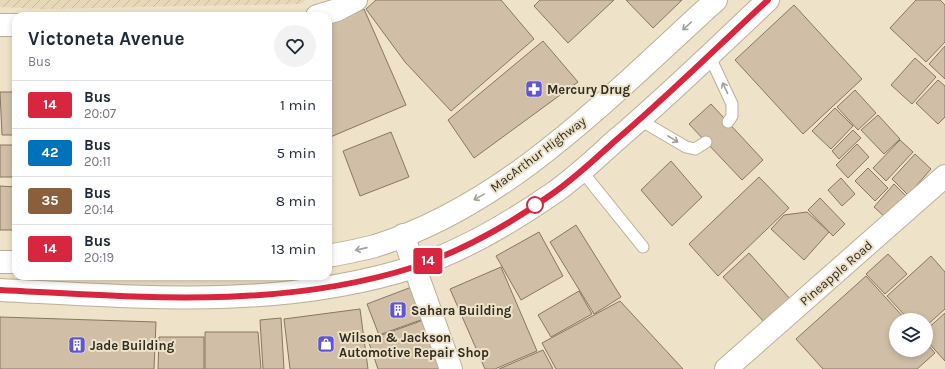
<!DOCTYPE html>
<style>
:root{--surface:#fff;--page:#f2f2f3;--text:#1f2937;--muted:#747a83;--line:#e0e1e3}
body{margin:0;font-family:Karla,sans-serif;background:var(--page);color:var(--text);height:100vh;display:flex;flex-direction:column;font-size:15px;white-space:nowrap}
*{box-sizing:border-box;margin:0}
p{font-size:13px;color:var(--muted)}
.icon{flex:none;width:22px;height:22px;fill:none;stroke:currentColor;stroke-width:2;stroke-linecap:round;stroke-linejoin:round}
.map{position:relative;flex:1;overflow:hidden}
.panel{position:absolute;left:12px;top:12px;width:320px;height:268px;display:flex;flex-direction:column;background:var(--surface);border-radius:12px;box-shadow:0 2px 6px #0003}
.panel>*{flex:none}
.badge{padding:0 8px;border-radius:3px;font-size:14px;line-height:26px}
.controls{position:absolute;left:889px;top:313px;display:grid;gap:8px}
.controls a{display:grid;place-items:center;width:44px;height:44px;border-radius:50%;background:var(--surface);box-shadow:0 2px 6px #0003;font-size:20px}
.map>.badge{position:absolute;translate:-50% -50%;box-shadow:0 0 0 2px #fff}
.round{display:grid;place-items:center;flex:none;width:42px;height:42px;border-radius:21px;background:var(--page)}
.head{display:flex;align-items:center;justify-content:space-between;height:68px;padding:0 16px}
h1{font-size:19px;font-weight:700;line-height:30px}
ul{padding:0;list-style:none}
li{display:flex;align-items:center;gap:12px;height:48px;padding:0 16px;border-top:1px solid var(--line)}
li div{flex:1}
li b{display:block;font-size:15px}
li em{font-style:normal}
li .badge{min-width:44px;font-weight:700;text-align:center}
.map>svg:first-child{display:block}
.industrial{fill:url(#industrial-furrows)}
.building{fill:#d0bea7;stroke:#877662}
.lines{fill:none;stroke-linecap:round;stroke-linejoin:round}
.service-casing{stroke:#bbb097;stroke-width:13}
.minor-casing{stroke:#bbb097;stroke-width:24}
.secondary-casing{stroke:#bbb097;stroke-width:24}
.trunk-casing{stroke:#bbb097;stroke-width:24}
.service{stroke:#fff;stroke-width:11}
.minor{stroke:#fff;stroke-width:22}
.secondary{stroke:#fff;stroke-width:22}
.trunk{stroke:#fff;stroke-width:22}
.oneway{stroke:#a1a09b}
.line-casing{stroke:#fff;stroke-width:9}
.line{stroke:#d7263d;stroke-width:6}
.stop-dot{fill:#fff;stroke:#d7263d;stroke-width:2}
.labels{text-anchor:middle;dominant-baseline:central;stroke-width:4;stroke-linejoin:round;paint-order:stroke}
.poi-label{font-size:13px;font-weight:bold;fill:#2f2b21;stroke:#eee2c8;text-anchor:start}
.street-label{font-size:13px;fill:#2f2b21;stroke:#eee2c8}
</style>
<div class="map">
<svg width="945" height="369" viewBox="0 0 945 369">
<defs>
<pattern id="industrial-furrows" width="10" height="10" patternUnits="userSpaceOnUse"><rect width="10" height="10" fill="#e7d8b7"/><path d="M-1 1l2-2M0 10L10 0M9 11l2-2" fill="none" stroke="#c6ba9d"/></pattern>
</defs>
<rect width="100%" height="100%" fill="#eee2c8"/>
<path class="industrial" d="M0,0H306L300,4L43,9L0,7Z"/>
<g class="building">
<path d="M376,0H501L534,39L451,111L405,62L366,9Z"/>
<path d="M540,0H614L568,43L534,6Z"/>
<path d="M626,0H682L653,28Z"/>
<path d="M916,0H940L945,5V42L926,62L890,28Z"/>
<path d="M794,5L862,79L803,134L735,60Z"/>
<path d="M364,9L406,105L328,138V25Z"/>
<path d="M543,41L578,82L474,158L448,120Z"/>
<path d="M945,46V79L929,64Z"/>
<path d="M915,58L936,77L912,104L891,85Z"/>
<path d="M938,80L945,86V117L938,124L916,103Z"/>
<path d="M855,90L876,113L858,130L837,107Z"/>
<path d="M0,92H16V135H2Z"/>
<path d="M711,104L763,160L742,180L689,124Z"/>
<path d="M835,108L853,126L831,149L812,131Z"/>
<path d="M878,115L900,139L884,154L861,130Z"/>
<path d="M853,130L861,138L839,159L832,151Z"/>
<path d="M391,132L409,177L360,196L343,151Z"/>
<path d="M900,140L913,152L886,181L873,168Z"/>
<path d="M857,144L869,157L848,178L836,165Z"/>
<rect x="0" y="145" width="16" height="32"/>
<path d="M915,154L931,169L908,195L892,179Z"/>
<path d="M671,161L702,197L672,226L641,190Z"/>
<path d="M868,168L888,188L875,201L855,181Z"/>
<path d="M759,177L789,208L718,276L689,244Z"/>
<path d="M841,178L855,194L842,206L828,190Z"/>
<path d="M894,184L906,196L886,218L874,207Z"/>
<path d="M0,186L16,187V230H0Z"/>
<path d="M820,198L845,224L833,236L808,210Z"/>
<path d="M807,212L829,232L804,260L771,229L784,215Z"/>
<path d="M576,225L621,297L594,314L550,242Z"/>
<path d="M539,232L563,276L521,300L496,256Z"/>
<path d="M749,253L791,300L765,323L723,277Z"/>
<path d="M888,254L907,274L885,294L866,274Z"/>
<path d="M931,256L945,272V309L926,326V320H909L887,296Z"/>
<path d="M501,267L537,351L495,369H485L450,289Z"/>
<path d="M866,276L906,320H896V350H926V343L935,353L917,369H823L796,339Z"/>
<path d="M417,285L429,317L379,335L367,304Z"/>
<path d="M579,291L592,314L551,337L538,315Z"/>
<path d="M620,301L683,369H556L542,343Z"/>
<path d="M360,309L368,369H290L284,319Z"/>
<path d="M945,313V361L926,340V330Z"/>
<path d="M0,317L156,322L154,369H0Z"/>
<path d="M281,318L284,369H263L260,320Z"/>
<path d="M429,318L448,369H378L368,340Z"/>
<path d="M205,332H258L261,369H205Z"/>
<path d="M159,337H204V369H158Z"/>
<path d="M543,350L553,369H499Z"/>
</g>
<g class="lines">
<defs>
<g id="service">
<path d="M709,55L732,104V116L728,122"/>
<path d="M640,120L686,147L695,149L706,142"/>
<path d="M581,170L643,247"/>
</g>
<g id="minor">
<path d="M317,16L337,10L356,0"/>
<path d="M0,25H16"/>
<path d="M726,369L945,176"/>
</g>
<path id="secondary" d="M403,235L451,369"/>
<g id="trunk">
<path d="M328,256C344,253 360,250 375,246C509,205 615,91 716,0"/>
<path d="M0,262H16"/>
<path d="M0,290C138,297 280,310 414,267C462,251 510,223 552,194C574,179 595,159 615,141C668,96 718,47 768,0"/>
</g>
</defs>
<use href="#service" class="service-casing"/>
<use href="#minor" class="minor-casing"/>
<use href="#secondary" class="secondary-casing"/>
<use href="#trunk" class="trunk-casing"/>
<use href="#service" class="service"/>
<use href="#minor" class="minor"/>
<use href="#secondary" class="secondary"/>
<use href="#trunk" class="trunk"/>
</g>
<defs><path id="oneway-shaft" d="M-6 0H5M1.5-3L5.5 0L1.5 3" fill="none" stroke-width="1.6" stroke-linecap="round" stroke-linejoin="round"/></defs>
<g class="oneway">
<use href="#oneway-shaft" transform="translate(687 26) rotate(138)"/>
<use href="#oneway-shaft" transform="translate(725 88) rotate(-115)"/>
<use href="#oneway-shaft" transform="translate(673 139) rotate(32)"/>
<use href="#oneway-shaft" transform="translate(479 197) rotate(151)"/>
<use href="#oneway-shaft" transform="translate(361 249) rotate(167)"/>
</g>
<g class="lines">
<defs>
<path id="line" d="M0,290C138,297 280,310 414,267C462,251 510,224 552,194C574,179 595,159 615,141C668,96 717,47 768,0"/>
</defs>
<use href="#line" class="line-casing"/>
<use href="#line" class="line"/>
</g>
<defs>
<symbol id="pharmacy-square" viewBox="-11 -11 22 22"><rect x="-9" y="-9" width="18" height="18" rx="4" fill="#6057d0" stroke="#eee2c8"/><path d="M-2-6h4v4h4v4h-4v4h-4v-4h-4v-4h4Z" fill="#fff"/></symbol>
<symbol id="building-square" viewBox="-11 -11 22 22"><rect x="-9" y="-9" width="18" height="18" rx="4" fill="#6057d0" stroke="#eee2c8"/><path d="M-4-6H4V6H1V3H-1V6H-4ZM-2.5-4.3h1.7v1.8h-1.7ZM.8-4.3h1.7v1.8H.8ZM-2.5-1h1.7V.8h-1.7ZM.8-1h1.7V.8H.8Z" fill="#fff"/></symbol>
<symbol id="shop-square" viewBox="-11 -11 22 22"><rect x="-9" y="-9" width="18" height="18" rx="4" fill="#6057d0" stroke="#eee2c8"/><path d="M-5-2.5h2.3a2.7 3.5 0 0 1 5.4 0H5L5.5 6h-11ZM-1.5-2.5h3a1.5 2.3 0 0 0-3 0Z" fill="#fff"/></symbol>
</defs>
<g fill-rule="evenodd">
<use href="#pharmacy-square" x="524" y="79" width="20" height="20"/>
<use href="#building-square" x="388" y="300" width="20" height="20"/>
<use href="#shop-square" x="316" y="334" width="20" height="20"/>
<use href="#building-square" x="67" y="335" width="20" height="20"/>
</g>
<circle class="stop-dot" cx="535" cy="205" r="8"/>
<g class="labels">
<g class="poi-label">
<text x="547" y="89">Mercury Drug</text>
<text x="411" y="310">Sahara Building</text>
<text x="339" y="337">Wilson &amp; Jackson<tspan x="339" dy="15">Automotive Repair Shop</tspan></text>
<text x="90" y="345">Jade Building</text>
</g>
<g class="street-label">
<text transform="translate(538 154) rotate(-37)">MacArthur Highway</text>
<text transform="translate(836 273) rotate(-41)">Pineapple Road</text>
</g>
</g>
</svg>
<div class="controls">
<a><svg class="icon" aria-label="layers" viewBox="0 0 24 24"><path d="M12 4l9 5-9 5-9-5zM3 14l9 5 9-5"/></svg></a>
</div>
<b class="badge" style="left:428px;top:261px;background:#d7263d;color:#fff">14</b>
<section class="panel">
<div class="head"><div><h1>Victoneta Avenue</h1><p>Bus</p></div><a class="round"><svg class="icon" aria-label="heart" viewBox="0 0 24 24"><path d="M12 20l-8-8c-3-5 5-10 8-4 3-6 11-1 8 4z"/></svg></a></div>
<ul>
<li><span class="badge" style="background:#d7263d;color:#fff">14</span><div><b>Bus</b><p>20:07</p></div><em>1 min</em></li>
<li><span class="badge" style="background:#0072bc;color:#fff">42</span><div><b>Bus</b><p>20:11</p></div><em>5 min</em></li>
<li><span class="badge" style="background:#8b5e3c;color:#fff">35</span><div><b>Bus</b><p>20:14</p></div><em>8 min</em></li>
<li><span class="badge" style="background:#d7263d;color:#fff">14</span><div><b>Bus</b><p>20:19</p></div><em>13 min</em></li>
</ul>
</section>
</div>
